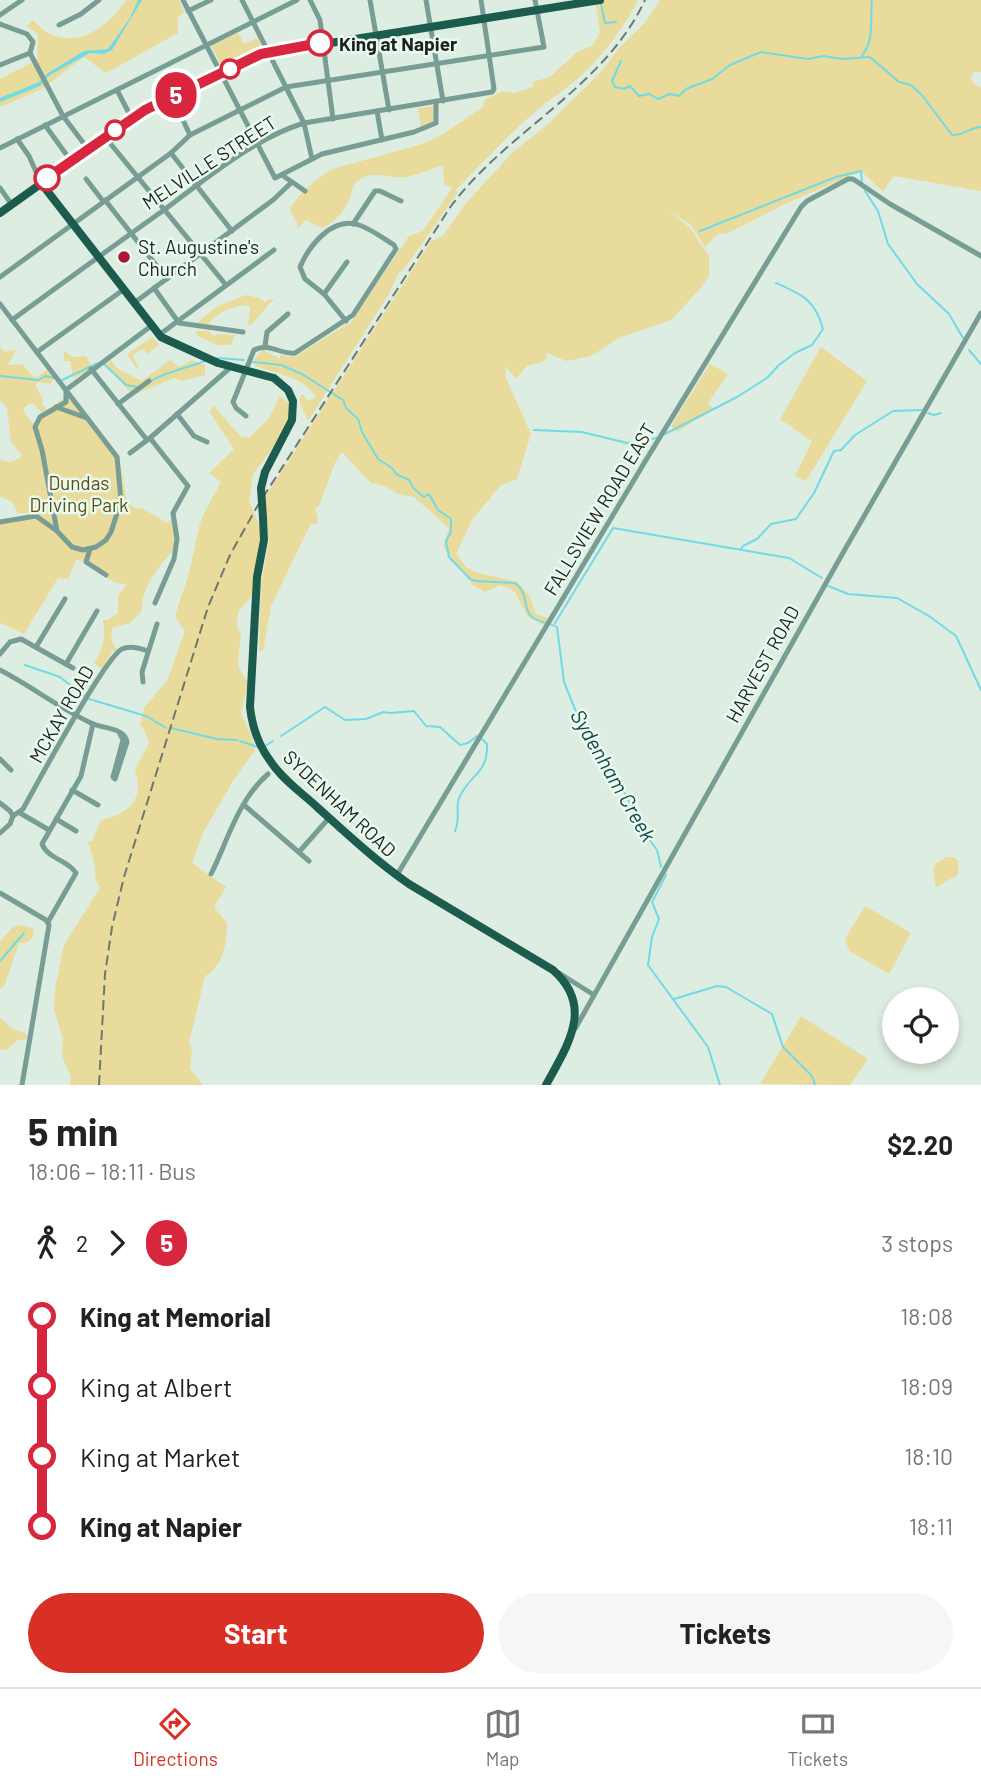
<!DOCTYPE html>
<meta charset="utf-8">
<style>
:root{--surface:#fff;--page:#f6f6f6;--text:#222;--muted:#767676;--line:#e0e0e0;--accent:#d93025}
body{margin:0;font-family:Barlow,sans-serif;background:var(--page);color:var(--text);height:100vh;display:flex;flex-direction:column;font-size:26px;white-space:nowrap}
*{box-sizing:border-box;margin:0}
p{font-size:23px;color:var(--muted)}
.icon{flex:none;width:38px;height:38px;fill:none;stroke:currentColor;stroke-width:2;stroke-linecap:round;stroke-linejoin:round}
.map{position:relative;height:1085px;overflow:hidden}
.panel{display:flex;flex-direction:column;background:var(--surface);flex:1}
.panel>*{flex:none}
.badge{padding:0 14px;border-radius:23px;font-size:24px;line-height:46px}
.tools{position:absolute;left:882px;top:987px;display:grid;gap:14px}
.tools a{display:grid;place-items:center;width:77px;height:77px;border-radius:50%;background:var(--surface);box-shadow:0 4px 10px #0003;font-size:35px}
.map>.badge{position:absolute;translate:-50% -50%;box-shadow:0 0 0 4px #fff}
.legs{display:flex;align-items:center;gap:10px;height:77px;padding:0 28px;font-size:23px}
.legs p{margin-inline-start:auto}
.summary{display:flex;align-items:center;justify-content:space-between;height:119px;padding:0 28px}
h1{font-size:38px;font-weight:700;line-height:52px}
.primary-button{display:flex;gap:14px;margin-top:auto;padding:14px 28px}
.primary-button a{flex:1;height:80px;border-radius:42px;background:var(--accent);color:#fff;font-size:28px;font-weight:700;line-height:80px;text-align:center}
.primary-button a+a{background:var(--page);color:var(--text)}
ul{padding:0 28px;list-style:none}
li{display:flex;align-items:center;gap:24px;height:70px;font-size:26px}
li i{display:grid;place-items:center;width:10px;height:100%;margin:0 9px;background:currentColor}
li i::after{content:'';width:18px;height:18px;margin:-9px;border:5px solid;border-radius:50%;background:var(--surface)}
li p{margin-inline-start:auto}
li:first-child i{background:linear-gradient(#0000 50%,currentColor 0)}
li:last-child i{background:linear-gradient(currentColor 50%,#0000 0)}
.dock{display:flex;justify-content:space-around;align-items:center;height:98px;border-top:2px solid var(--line);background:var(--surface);font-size:19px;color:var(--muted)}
.dock a{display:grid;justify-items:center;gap:4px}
.dock .current{color:var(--accent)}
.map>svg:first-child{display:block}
.green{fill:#e9db9c;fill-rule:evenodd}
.water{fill:#70dbe6}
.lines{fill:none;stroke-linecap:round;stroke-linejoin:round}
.stream{stroke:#70dbe6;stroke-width:2}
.minor{stroke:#779d94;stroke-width:5}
.major{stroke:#1b5c4f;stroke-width:8}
.rail{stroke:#6e7870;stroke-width:2;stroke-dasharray:10 5;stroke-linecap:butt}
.major-bridge{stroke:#1b5c4f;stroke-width:8}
.line-1-casing{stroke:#fff;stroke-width:16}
.line-1{stroke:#d7263d;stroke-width:10}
.stop-1-dot{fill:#fff;stroke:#d7263d;stroke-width:3.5}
.poi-dot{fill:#ab1537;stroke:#ebfaee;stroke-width:2.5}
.labels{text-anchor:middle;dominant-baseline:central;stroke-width:5;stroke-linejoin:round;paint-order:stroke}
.stop-label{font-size:19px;font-weight:bold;fill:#1b211c;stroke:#ebfaee;text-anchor:start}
.street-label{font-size:19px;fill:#1b211c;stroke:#ebfaee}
.poi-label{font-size:19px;fill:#1b211c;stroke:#ebfaee;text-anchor:start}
.park-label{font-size:19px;fill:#5b4f14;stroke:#ebfaee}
.water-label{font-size:21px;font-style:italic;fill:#124448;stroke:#ebfaee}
</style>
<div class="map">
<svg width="981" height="1085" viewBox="0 0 981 1085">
<rect width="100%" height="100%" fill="#deede1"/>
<g class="green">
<path d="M126,0H179L184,12L178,17V33L106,73L84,57L42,89L0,107V79L31,63L34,66L37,62L38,34L27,26L32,20C38,25 44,31 50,34C81,48 110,25 126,0Z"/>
<path d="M595,0H638C621,32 599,62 571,84C560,93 548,101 537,110C508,135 482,163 456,190L458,192L405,268L398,274L389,294L308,421L299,400L302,394L309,401L316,397C303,376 276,374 255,366V358L263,350L280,359V355L295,357L347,324L349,325L409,236L423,231L452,188L444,184L443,165C431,169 418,175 406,177C389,180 375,168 358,181C351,186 352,194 349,201C343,212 334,223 322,228L306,220L297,229V224L290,209C298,193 317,179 332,169L423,144L443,134L484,106L483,101L503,91L515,93L533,87V82L550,77L577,52L593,45L600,32Z"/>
<path d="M660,0H981V72H974L970,78L977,86L981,87V191L894,176L883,192L861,171L785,204L728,233L718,234L705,247L691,225L669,210L690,228L709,256V276L700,289L671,320L619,338L591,356L566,361L545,352L547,356L545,361L527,366L516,379L505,366L506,378L531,434L517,479L501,485L472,520L456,554L467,568L478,573L518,582L530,597L536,614L548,618L546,626L528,617L515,592L501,585L485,592L472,585C467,570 451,561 443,546L449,528L414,497L398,494L385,486L371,483L342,452L335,463L319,506L315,509L318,517L317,523L310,525L271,606L263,651H259L261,584L269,541L265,497L431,241L443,236L466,203L512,153L549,123L602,71L620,47L645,23Z"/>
<path d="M238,33L244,44L258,38L263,50L222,68L211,45Z"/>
<path d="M434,106V123L421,127L418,108Z"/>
<path d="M246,295L259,298L265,302L270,299H274L250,326L248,324L250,307L247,305C232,306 215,313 207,326L195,325L216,307Z"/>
<path d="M196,331H208L214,336L218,334L235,335L231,345H217L196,335Z"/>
<path d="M153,337L159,345L147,354L143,349L136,352L133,356L139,368L137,369L127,354Z"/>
<path d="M0,347L5,352L16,350L8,365L22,364L35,378L47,370L54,379L50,384L38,382L35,385L43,399L42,404L47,410L71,393L119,455L127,503L137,509L142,508L167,523L172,519L175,530V549C160,564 140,589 142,611L130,623L113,627C110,635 111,643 117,649L112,652L102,669L94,663C103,651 106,635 103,620H108L118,613V596L127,584C108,586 94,562 76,560L68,579L58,578L24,634L0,623V524L35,519L29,513H18L12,502L0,496V458C7,465 16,462 22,455L11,442L7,408L0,400ZM33,403L42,413L36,419L35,427L23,410L27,405Z"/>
<path d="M821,347L867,381L806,481L795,476L812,441L780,419Z"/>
<path d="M64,351L73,357L86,356L93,368L73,379L70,361H64Z"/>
<path d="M111,360L117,368L142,381L170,360L179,367L191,360L205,365V375L181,381L174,378L136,394L127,389L106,364Z"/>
<path d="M710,364L728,374L708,403L714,409L677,432L671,426Z"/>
<path d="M280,396L288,402L291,416L274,447L253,474L249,501L261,530L252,595L238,612L237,625L241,636L238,660L239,669L248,682L241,713L252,737L255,750L233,781L204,831L192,863L226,887L214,907L227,923C227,943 223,967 205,976L189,1043L192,1050L190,1069L203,1085H70L71,1076L62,1057L63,1040L54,1009L55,988L64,945L100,888L95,879C97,867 91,853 88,841H92L101,820C129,814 145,799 135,770L149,743L143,727L140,726L144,708L167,681L185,631L175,617C178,604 183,593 187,580C192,563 195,544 199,527C203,512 214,496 221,482L209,473L234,449L209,411L214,406L241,437L249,438L269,418Z"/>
<path d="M947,857H954L958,861V875L936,887L933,868L936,863Z"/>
<path d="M865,906L911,933L889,974L849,951L845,939Z"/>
<path d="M19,925L33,928L34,936L26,943H19L4,987L0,989V941L13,927Z"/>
<path d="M801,1016L868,1059L850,1085L760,1084Z"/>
<path d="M0,1018L12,1028L27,1034V1039L18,1040L8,1049L0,1050Z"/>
</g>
<path class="water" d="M138,0H142L112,50L104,54L90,53L50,75L40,86L0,102V98L39,82L48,73L84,51L108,49L130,18Z"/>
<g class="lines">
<g class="stream">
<path d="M601,4L605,23L616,22"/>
<path d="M861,57C875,41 870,20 872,0"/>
<path d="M621,61L612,81L615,87L624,89L630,86L639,96L649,94L658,99L670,94L679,96L686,89L712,79L730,65L761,52L808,59L823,56L842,59L870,57L899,82L911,85L921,94L952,135C963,136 971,127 981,127"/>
<path d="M865,191L878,211L888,244L917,284L949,314L963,338"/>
<path d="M700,231L836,177L861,171L862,183"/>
<path d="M969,350L981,364"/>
<path d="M217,358L244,360"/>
<path d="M253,362L281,365L302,374L343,400L346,408L358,419L362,432L378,459L392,468L396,474L409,480L414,489L424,497L429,494L438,510L451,519V532L446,541L449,557L470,579L476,581L515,583C529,594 522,603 530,615C536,623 549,622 557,627L564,682L581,724L626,795L641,828L657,850L661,867"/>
<path d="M103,363L126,385L137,387"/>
<path d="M0,376L39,380L45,376L54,378"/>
<path d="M62,380L98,363"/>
<path d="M151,381C168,371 187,368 205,361"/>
<path d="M928,413L934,415L941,413"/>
<path d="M534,430L582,432L627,443L657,438"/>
<path d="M665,434L737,397L767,378L779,365L795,353L812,345L823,329C815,300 803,295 776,283"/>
<path d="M741,549L743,546L757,539L771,524L796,519L814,493L834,451L841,450L855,435L893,411L921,410"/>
<path d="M828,586L848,594L897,598L929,616L956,636L981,690"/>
<path d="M555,623L613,528L789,558L822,578"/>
<path d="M25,665L60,677L84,696"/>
<path d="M89,699L146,716L166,728"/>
<path d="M171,728L217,739L237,740"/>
<path d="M281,736L325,707L345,720L366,719L383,712L390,713L414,711L426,726L440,727L460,745L468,743L477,736"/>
<path d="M240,741L258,747"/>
<path d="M265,746L273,741"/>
<path d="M455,831C461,818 455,809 459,798C470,773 488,775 487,744L482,739"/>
<path d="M666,875L652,902L659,919L652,937L648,965L708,1047L720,1085"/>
<path d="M0,961L24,933"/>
<path d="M674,999L717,986L726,987L772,1014L783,1047L812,1076L815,1085"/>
</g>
<g class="minor">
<path d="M183,0L275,178L322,154L414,132L436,123V102"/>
<path d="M242,0L304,123L312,159"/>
<path d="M310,0L320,20L333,119"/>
<path d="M370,0L389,110"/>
<path d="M426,0L443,101"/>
<path d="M188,11L211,0"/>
<path d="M0,15L22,0"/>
<path d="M0,24L27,34L33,42L30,53"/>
<path d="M59,25L81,14L99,0"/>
<path d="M30,53L63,116L88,149"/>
<path d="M0,65L30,53"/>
<path d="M117,90L132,119"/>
<path d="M172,97L190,135"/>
<path d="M377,111L382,140"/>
<path d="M45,125L71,161"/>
<path d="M105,137L226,285"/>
<path d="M17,139L29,156L41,183"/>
<path d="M0,148L297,0"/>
<path d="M171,153L232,231"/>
<path d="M282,175L305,191"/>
<path d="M86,179L103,201"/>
<path d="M0,188L12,205"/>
<path d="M105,200L167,279"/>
<path d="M353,224L375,191H380L401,201"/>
<path d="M0,277L171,153L190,135L286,87L544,47L535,0"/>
<path d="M154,288L179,323L243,332"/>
<path d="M324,294L347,262"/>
<path d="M134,303L273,200L291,183"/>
<path d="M0,304L117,457L121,501L111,532L106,540L96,547L83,550L72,547L57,531L42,450L35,427L40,417L66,402V390"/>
<path d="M12,320C63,283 113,246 164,210C207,178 253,139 304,123L492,92L494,89L481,0"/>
<path d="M159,335L274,250"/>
<path d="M265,346L267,332L288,314"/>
<path d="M37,352L123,290"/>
<path d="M91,369L147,440"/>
<path d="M66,390L151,326"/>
<path d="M118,404L149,381"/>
<path d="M56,407L87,418"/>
<path d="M177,414L194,436L207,442"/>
<path d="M246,416L236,408L233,402L254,350C270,342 280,355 295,353L353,315L396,249L394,245C383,238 371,229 359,225C332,216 309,246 300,267L305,279L324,294L346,321"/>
<path d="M150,438L188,486L173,513L177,539L174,559L155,603"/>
<path d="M130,453L150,438L231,367"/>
<path d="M0,522L36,516L57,531"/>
<path d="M90,549L86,562L106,575"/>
<path d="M36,647L65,599"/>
<path d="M0,654L10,642L21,639L73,668"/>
<path d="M66,664L97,611"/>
<path d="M0,670C31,686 59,708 91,723C103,729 124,727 127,742L115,779L113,777L123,740L119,732"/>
<path d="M143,682L142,672L157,624"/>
<path d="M0,759L11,770"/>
<path d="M72,790L98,805"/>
<path d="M0,803L10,811L13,816L10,824L0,833"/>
<path d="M244,805L309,861"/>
<path d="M20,813L49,830"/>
<path d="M13,816L23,809C37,784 105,657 122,649C130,645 140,648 148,651"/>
<path d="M56,819L76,831"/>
<path d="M299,852L329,818"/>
<path d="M211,874C228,840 238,800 268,774"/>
<path d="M397,875L646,460L801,207L807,201L848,179H853L890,204L981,256"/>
<path d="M0,893L46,920L49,925L22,1085"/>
<path d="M48,922L76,873C68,860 48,859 42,844L81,776L93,724"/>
<path d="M559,973L594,995"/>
<path d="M575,1029L844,551L981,313"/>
</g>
<g class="major">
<path d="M41,183L161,337L218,363L274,378L288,390L293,401L292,420L265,472"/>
<path d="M0,213L133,118L261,54L600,0"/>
<path d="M263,518L264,540L257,577L250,707C252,726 259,746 271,762C283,780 302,793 317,807C347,834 376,861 409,884L553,970C595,1007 567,1046 546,1085"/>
</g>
<path class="rail" d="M99,1085L105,974L112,927L124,877L208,607L230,555L258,505L451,206C508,130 604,88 645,0"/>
<path class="major-bridge" d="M263,518L261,488L265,472"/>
</g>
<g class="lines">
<defs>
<path id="line-1" d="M47,178L145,110L261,54L320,43"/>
</defs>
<use href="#line-1" class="line-1-casing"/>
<use href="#line-1" class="line-1"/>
</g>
<g class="stop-1-dot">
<circle cx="320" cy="43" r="12"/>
<circle cx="230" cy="69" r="9"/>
<circle cx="115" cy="130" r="9"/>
<circle cx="47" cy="178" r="12"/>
</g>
<circle class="poi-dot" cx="124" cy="257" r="7"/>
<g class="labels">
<g class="stop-label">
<text x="339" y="43">King at Napier</text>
</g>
<g class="street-label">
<text transform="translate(209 162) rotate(-33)">MELVILLE STREET</text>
<text transform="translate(599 509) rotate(-59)">FALLSVIEW ROAD EAST</text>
<text transform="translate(762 664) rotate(-61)">HARVEST ROAD</text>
<text transform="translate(61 714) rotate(-60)">MCKAY ROAD</text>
<text transform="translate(340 803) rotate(43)">SYDENHAM ROAD</text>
</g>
<g class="poi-label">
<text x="138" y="246">St. Augustine's<tspan x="138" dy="22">Church</tspan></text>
</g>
<g class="park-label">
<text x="79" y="482">Dundas<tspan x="79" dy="22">Driving Park</tspan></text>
</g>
<g class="water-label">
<text transform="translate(614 775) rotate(60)">Sydenham Creek</text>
</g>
</g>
</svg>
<div class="tools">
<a><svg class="icon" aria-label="locate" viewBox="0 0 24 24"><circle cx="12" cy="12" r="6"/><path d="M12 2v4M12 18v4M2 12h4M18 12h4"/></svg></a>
</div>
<b class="badge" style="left:176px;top:95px;background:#d7263d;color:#fff">5</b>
</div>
<section class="panel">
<div class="summary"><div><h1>5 min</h1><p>18:06 – 18:11 · Bus</p></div><b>$2.20</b></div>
<div class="legs"><svg class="icon" aria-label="walk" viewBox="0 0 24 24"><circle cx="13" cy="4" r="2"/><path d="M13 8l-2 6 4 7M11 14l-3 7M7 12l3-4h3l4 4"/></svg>2<svg class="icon" aria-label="forward" viewBox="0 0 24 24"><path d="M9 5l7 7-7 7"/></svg><b class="badge" style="background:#d7263d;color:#fff">5</b><p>3 stops</p></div>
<ul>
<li><i style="color:#d7263d"></i><b>King at Memorial</b><p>18:08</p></li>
<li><i style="color:#d7263d"></i><span>King at Albert</span><p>18:09</p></li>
<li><i style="color:#d7263d"></i><span>King at Market</span><p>18:10</p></li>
<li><i style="color:#d7263d"></i><b>King at Napier</b><p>18:11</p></li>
</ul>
<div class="primary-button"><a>Start</a><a>Tickets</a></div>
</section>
<nav class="dock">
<a class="current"><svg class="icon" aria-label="directions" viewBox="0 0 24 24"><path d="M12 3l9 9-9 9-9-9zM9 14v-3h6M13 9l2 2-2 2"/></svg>Directions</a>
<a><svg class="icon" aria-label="map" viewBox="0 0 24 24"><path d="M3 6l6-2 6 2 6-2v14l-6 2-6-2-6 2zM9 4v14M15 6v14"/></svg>Map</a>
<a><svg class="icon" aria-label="tickets" viewBox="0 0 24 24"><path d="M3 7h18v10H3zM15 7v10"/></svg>Tickets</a>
</nav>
